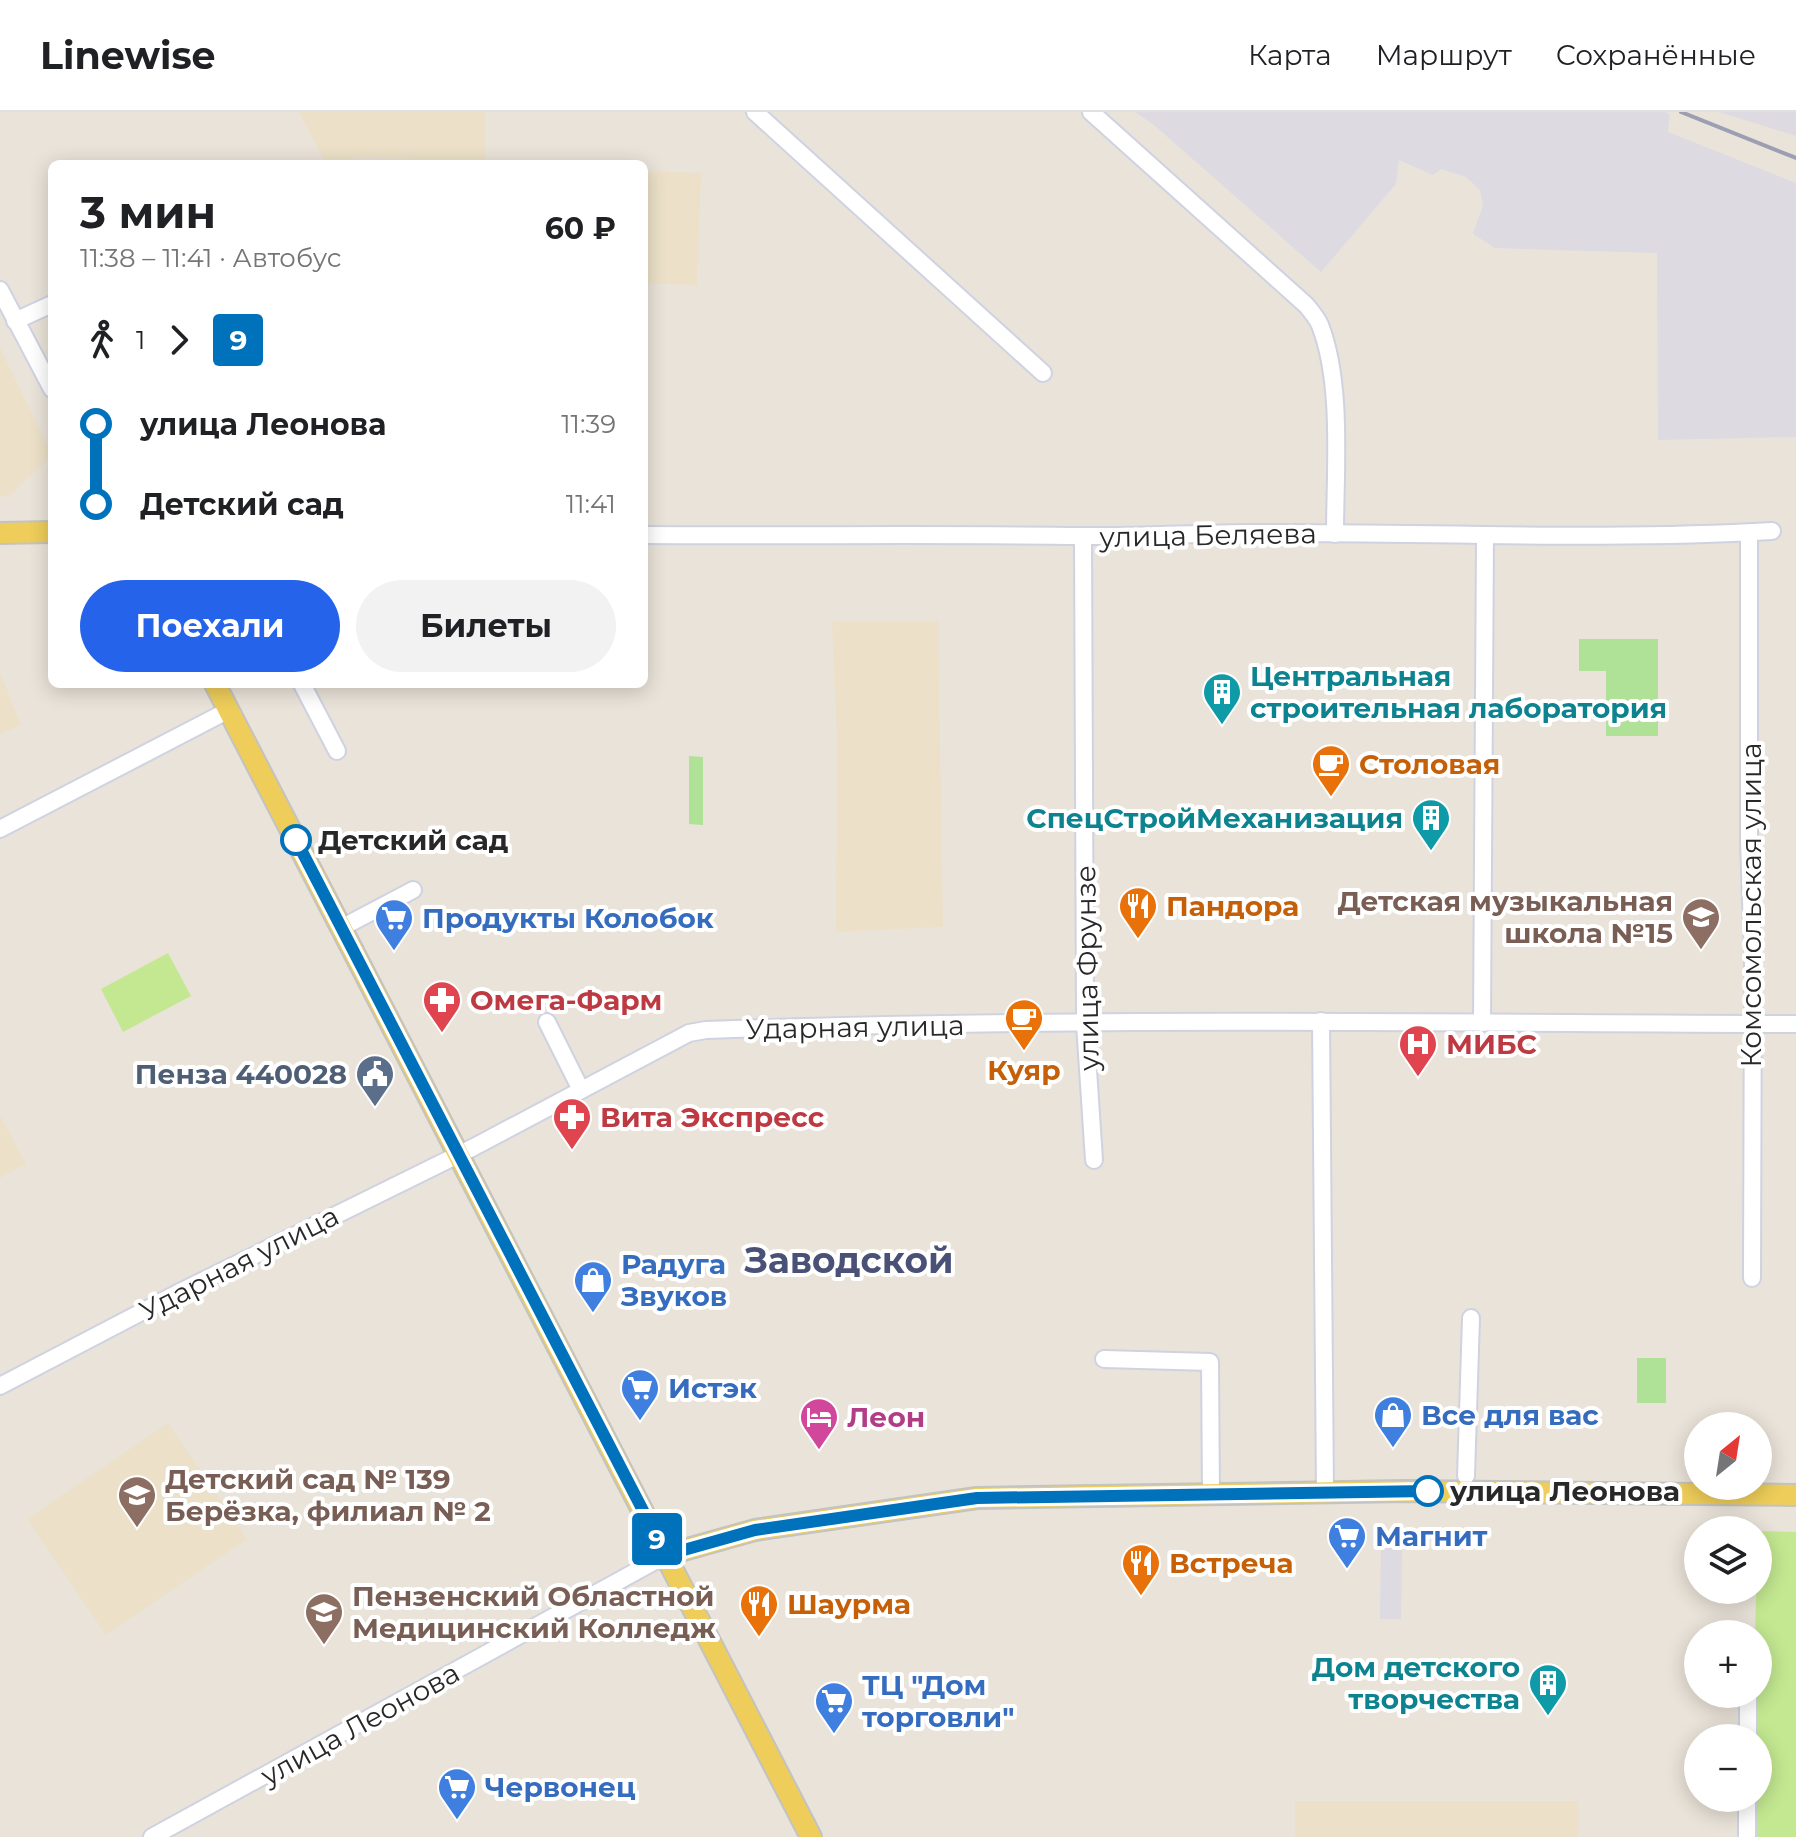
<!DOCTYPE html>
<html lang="ru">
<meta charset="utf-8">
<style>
:root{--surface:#fff;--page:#f2f2f2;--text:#202124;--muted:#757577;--line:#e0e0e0;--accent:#2563eb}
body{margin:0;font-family:Montserrat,sans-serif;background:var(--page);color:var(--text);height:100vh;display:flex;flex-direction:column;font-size:30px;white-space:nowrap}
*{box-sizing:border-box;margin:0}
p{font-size:26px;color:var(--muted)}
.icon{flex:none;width:44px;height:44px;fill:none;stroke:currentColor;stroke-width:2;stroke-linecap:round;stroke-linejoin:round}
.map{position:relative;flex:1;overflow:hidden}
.details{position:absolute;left:48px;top:48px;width:600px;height:528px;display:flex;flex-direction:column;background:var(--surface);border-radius:12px;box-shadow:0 4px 20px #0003}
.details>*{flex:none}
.badge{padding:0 16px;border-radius:6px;font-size:28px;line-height:52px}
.needle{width:52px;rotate:30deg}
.controls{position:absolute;left:1684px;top:1300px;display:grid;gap:16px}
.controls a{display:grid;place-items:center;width:88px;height:88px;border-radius:50%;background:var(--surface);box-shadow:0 4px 20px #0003;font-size:40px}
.map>.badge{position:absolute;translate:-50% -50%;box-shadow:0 0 0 4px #fff}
.legs{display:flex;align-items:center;gap:12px;height:88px;padding:0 32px;font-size:26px}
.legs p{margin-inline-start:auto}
.summary{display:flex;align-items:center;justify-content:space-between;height:136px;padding:0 32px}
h1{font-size:44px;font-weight:700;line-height:60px}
.cta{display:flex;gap:16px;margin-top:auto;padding:16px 32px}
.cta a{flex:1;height:92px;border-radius:48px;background:var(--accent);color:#fff;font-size:32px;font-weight:700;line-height:92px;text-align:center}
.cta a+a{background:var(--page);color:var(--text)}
ul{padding:0 32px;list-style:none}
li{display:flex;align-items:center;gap:28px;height:80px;font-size:30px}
li i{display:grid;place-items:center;width:12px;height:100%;margin:0 10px;background:currentColor}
li i::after{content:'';width:20px;height:20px;margin:-10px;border:6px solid;border-radius:50%;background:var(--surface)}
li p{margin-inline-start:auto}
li:first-child i{background:linear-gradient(#0000 50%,currentColor 0)}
li:last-child i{background:linear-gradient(currentColor 50%,#0000 0)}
header{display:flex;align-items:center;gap:48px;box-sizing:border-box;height:112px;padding:0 40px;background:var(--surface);border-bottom:2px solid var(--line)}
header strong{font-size:38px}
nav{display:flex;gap:44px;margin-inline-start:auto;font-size:28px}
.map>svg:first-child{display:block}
.industrial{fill:#dddae2}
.education{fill:#ece1c8}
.green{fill:#afe196}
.pitch{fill:#c3e891}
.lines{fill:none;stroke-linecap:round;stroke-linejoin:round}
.minor-casing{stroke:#cfd2e1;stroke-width:20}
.major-casing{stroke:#c3c3c3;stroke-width:24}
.minor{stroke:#fff;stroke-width:16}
.major{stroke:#eecd5a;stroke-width:20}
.rail{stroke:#9c9fb2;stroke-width:4}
.line-1-casing{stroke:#fff;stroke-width:18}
.line-1{stroke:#0072bc;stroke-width:12}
.stop-1-dot{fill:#fff;stroke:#0072bc;stroke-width:4}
.labels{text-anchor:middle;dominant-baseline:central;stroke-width:8;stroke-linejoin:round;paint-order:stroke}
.street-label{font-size:28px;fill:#282828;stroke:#fff}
.culture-label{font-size:28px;font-weight:bold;fill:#0d838f;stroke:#fff;text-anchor:end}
.food-label{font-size:28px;font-weight:bold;fill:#c56008;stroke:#fff;text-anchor:start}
.stop-label{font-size:28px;font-weight:bold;fill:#282828;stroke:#fff;text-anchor:start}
.education-label{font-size:28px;font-weight:bold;fill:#785e54;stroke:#fff;text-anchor:start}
.shop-label{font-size:28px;font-weight:bold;fill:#366cbe;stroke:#fff;text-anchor:start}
.health-label{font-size:28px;font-weight:bold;fill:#be3a42;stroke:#fff;text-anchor:start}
.service-label{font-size:28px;font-weight:bold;fill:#4e5e75;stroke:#fff;text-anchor:end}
.hotel-label{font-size:28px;font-weight:bold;fill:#b23c85;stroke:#fff;text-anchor:start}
.district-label{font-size:36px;font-weight:bold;fill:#495177;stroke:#fff}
</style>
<header>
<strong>Linewise</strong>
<nav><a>Карта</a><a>Маршрут</a><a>Сохранённые</a></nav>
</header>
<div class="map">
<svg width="1796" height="1725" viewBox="0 0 1796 1725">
<rect width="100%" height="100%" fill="#eae3d9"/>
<g class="industrial">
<path d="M1135,0H1666L1670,3L1668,20L1796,71V325L1658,328L1657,141L1495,136L1473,122L1483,93L1480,78L1466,65L1441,57L1433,63L1399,48L1396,72L1321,160L1154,13Z"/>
<path d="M1719,0H1796V24Z"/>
<path d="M1381,1430H1402L1401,1507H1380Z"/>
</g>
<g class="education">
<path d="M299,0H485V50L358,45L339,52H326Z"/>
<path d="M644,59L701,61L697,173L644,171Z"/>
<path d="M0,236L52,343L8,385L0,384Z"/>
<path d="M938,509L943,815L836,820L837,629L832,510Z"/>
<path d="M0,560L21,613L0,622Z"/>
<path d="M0,1004L26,1052L0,1066Z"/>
<path d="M168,1311L247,1427L106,1523L27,1407Z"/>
<rect x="1295" y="1689" width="283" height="36"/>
</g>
<g class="green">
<path d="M1579,527H1658V624H1606V559H1579Z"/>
<path d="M689,644L703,645V713L689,712Z"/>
<rect x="1637" y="1246" width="29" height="45"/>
</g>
<g class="pitch">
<path d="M168,841L191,884L123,920L101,877Z"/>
<path d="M1758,1419L1796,1420V1725H1751L1752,1686H1758V1626H1753L1754,1582H1758V1522H1755Z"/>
</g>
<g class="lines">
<defs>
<g id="minor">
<path d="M755,0L1043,261"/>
<path d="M1091,0L1306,193C1311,199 1317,206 1320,213C1343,272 1335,359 1335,422"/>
<path d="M0,178L52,277"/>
<path d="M15,209L52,192"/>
<path d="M1749,421V729L1753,846L1752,1166"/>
<path d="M644,423C791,424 938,422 1084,424C1141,425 1197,421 1253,421C1426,420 1599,429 1772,419"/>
<path d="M1083,424L1085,912L1094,1048"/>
<path d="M302,572L337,639"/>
<path d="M0,717L229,598"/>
<path d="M341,816L413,778"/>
<path d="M1321,909L1325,1380"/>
<path d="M547,910L581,978"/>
<path d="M1482,911L1485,424"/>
<path d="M1104,1247L1210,1250L1211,1382"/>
<path d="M0,1274L176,1182L474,1035L689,921L706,918C1069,905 1433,911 1796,912"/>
<path d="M1466,1364L1471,1206"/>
<path d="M1748,1626V1582"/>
<path d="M152,1725L666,1443"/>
<path d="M1747,1725V1686"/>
</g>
<g id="major">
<path d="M0,421L52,420"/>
<path d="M215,572L811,1725"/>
<path d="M666,1443L755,1418L977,1386L1405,1379L1796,1383"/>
</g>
</defs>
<use href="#minor" class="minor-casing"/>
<use href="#major" class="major-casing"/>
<use href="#minor" class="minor"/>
<use href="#major" class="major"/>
<path class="rail" d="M1681,0L1796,46"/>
</g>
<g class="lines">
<defs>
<path id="line-1" d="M296,728L666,1443L755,1418L977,1386L1428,1379"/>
</defs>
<use href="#line-1" class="line-1-casing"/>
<use href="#line-1" class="line-1"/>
</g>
<defs>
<symbol id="building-pin" viewBox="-11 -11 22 30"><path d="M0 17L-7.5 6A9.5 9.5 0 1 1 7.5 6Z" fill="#0f9aa8" stroke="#fff"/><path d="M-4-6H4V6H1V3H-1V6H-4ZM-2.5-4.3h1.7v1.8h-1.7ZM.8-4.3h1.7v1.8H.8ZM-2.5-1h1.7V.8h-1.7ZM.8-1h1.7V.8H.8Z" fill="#fff"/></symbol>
<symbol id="cafe-pin" viewBox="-11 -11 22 30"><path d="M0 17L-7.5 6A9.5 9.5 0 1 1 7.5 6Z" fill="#e8710a" stroke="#fff"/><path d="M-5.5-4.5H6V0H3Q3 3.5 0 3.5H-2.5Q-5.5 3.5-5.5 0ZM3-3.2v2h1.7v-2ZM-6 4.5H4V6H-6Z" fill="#fff"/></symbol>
<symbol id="restaurant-pin" viewBox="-11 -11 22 30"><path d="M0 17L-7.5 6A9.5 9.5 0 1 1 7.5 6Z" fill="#e8710a" stroke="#fff"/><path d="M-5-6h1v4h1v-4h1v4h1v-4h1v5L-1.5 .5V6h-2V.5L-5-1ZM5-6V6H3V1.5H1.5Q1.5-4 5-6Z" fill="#fff"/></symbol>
<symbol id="school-pin" viewBox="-11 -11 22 30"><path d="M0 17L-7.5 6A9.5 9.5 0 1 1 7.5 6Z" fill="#8d6e63" stroke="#fff"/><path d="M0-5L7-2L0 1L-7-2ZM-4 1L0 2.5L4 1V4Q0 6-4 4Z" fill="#fff"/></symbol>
<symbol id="supermarket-pin" viewBox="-11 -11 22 30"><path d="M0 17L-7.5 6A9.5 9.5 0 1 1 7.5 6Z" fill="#3f7fe0" stroke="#fff"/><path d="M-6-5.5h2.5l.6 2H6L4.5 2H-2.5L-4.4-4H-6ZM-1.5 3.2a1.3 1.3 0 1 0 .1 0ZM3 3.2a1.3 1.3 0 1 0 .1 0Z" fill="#fff"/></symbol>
<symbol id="pharmacy-pin" viewBox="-11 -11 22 30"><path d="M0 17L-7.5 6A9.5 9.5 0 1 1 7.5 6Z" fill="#e0444e" stroke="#fff"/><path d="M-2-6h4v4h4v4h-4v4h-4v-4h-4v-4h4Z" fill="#fff"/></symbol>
<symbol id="hospital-pin" viewBox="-11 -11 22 30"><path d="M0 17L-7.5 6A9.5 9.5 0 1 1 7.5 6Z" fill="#e0444e" stroke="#fff"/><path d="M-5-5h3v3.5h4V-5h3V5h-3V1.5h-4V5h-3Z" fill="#fff"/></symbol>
<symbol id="civic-pin" viewBox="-11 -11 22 30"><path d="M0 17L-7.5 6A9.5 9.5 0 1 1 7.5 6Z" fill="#5c6f8a" stroke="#fff"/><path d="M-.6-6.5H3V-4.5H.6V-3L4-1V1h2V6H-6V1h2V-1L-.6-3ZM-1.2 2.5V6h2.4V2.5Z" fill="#fff"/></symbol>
<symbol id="shop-pin" viewBox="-11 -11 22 30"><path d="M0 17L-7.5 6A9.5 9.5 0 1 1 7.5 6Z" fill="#3f7fe0" stroke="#fff"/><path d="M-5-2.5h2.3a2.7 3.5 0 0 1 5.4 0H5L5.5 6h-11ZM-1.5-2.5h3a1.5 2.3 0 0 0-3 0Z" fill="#fff"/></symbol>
<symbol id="hotel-pin" viewBox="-11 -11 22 30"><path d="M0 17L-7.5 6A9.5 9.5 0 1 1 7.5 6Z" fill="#d1479c" stroke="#fff"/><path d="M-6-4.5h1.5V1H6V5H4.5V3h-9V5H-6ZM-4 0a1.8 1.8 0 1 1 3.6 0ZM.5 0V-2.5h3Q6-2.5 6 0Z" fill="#fff"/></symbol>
<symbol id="university-pin" viewBox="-11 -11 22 30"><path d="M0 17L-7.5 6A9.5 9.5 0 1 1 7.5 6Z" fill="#8d6e63" stroke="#fff"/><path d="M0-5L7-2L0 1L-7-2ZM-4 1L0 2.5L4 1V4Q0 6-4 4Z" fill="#fff"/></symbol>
</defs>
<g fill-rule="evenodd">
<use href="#building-pin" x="1200" y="558" width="44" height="60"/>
<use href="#cafe-pin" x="1309" y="630" width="44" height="60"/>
<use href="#building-pin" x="1409" y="684" width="44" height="60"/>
<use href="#restaurant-pin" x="1116" y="772" width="44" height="60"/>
<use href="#school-pin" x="1679" y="783" width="44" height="60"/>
<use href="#supermarket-pin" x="372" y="784" width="44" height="60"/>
<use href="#pharmacy-pin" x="420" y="866" width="44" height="60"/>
<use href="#cafe-pin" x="1002" y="884" width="44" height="60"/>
<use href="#hospital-pin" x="1396" y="910" width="44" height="60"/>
<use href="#civic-pin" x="353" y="940" width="44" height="60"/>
<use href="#pharmacy-pin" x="550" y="983" width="44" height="60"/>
<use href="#shop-pin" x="571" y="1146" width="44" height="60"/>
<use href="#supermarket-pin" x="618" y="1254" width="44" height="60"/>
<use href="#shop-pin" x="1371" y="1281" width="44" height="60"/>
<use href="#hotel-pin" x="797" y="1283" width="44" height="60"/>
<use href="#school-pin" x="115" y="1361" width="44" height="60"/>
<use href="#supermarket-pin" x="1325" y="1402" width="44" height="60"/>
<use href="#restaurant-pin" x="1119" y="1429" width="44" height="60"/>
<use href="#restaurant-pin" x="737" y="1470" width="44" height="60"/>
<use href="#university-pin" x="302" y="1478" width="44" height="60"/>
<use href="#building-pin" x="1526" y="1549" width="44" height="60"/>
<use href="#supermarket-pin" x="812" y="1567" width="44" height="60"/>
<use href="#supermarket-pin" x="435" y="1653" width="44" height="60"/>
</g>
<g class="stop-1-dot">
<circle cx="296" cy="728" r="14"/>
<circle cx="1428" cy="1379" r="14"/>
</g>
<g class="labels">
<g class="street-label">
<text transform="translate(1208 423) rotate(-1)">улица Беляева</text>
<text transform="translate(1751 793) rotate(-90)">Комсомольская улица</text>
<text transform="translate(1087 856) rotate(-91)">улица Фрунзе</text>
<text transform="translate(855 915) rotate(-1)">Ударная улица</text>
<text transform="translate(239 1151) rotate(-27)">Ударная улица</text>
<text transform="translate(360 1612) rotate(-29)">улица Леонова</text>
</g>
<g class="culture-label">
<text x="1250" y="564" text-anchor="start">Центральная<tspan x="1250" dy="32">строительная лаборатория</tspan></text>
<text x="1403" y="706">СпецСтройМеханизация</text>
<text x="1520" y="1555">Дом детского<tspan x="1520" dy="32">творчества</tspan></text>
</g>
<g class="food-label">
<text x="1359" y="652">Столовая</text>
<text x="1166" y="794">Пандора</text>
<text x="1024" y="958" text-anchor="middle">Куяр</text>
<text x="1169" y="1451">Встреча</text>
<text x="787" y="1492">Шаурма</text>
</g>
<g class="stop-label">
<text x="318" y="728">Детский сад</text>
<text x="1450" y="1379">улица Леонова</text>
</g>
<g class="education-label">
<text x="1673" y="789" text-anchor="end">Детская музыкальная<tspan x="1673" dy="32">школа №15</tspan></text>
<text x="165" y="1367">Детский сад № 139<tspan x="165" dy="32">Берёзка, филиал № 2</tspan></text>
<text x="352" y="1484">Пензенский Областной<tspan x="352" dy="32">Медицинский Колледж</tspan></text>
</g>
<g class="shop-label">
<text x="422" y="806">Продукты Колобок</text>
<text x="621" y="1152">Радуга<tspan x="621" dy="32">Звуков</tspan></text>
<text x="668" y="1276">Истэк</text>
<text x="1421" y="1303">Все для вас</text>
<text x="1375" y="1424">Магнит</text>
<text x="862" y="1573">ТЦ "Дом<tspan x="862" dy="32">торговли"</tspan></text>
<text x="485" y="1675">Червонец</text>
</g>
<g class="health-label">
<text x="470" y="888">Омега-Фарм</text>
<text x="1446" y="932">МИБС</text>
<text x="600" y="1005">Вита Экспресс</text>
</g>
<g class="service-label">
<text x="347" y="962">Пенза 440028</text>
</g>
<g class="hotel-label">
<text x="847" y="1305">Леон</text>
</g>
<g class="district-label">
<text x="849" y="1148">Заводской</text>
</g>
</g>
</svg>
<div class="controls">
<a><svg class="needle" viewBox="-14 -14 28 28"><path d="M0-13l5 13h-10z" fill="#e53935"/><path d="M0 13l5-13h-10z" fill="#757577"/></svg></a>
<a><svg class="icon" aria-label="layers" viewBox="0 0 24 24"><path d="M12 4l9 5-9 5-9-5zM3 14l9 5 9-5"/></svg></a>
<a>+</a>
<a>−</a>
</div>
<b class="badge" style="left:657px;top:1427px;background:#0072bc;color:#fff">9</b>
<section class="details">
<div class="summary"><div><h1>3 мин</h1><p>11:38 – 11:41 · Автобус</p></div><b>60 ₽</b></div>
<div class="legs"><svg class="icon" aria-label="walk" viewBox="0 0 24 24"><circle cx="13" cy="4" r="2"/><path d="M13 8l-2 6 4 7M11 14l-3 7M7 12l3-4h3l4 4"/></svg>1<svg class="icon" aria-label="forward" viewBox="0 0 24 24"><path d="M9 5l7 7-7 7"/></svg><b class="badge" style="background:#0072bc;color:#fff">9</b></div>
<ul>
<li><i style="color:#0072bc"></i><b>улица Леонова</b><p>11:39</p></li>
<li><i style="color:#0072bc"></i><b>Детский сад</b><p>11:41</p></li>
</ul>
<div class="cta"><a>Поехали</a><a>Билеты</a></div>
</section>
</div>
